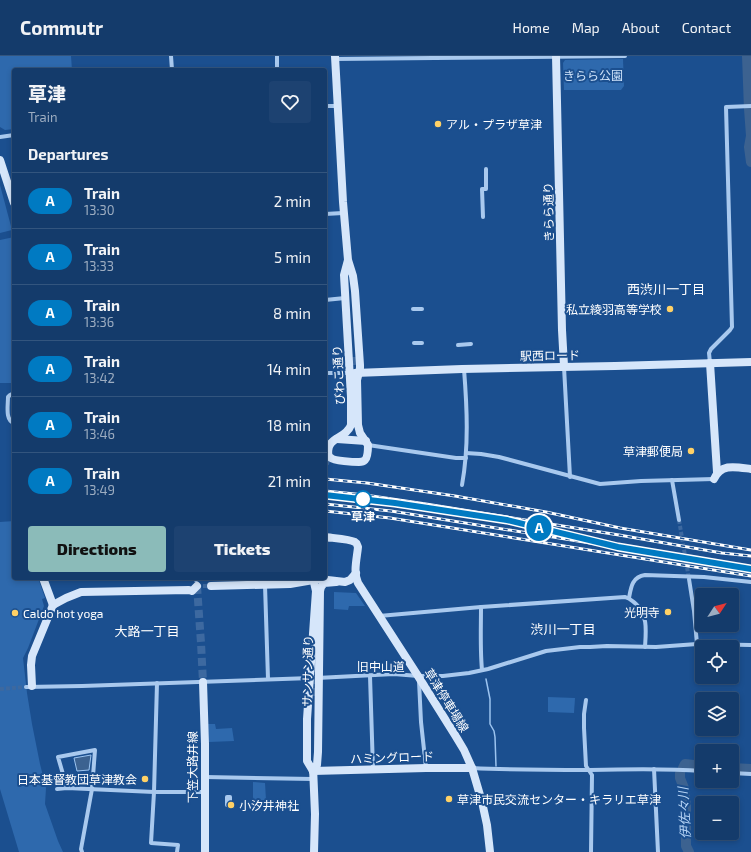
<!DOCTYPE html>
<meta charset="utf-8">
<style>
:root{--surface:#143b6b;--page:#1d4271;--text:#f1f3f6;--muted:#9dadc1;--line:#33557e;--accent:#8bbbb9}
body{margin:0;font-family:"Exo 2","Noto Sans JP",sans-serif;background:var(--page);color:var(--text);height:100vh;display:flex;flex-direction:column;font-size:15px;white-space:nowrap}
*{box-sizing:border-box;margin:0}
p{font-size:13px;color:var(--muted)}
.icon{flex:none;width:22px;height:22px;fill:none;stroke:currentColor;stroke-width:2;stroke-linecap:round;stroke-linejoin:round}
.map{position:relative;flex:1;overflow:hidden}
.details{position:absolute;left:12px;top:12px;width:315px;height:512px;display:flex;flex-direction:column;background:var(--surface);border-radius:4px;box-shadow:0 2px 6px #0003,0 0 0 1px var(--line)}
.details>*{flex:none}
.badge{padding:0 8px;border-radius:13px;font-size:14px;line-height:26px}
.needle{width:26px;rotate:54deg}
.controls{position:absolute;left:695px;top:532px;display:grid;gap:8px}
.controls a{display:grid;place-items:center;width:44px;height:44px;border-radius:4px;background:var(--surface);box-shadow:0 2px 6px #0003,0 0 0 1px var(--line);font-size:20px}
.map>.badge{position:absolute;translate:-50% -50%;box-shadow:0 0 0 2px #fff}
h2{padding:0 16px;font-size:15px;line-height:36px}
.round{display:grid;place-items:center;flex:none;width:42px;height:42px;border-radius:4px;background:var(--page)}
.head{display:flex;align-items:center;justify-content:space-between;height:68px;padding:0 16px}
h1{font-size:19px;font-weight:800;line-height:30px}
.cta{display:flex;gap:8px;margin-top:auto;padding:8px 16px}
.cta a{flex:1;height:46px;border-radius:4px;background:var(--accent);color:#111;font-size:16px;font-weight:800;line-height:46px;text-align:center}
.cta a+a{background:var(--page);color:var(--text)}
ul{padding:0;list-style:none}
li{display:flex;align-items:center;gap:12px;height:56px;padding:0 16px;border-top:1px solid var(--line)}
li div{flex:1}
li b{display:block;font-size:15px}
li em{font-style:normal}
li .badge{min-width:44px;font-weight:700;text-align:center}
header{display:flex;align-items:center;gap:24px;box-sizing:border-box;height:56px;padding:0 20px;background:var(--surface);border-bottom:1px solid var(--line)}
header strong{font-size:19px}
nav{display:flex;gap:22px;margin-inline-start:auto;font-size:14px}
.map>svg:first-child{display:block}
.green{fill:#2e69ad}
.water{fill:#3c6290;stroke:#9cc4f0}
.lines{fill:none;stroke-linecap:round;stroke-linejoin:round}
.stream{stroke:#9cc4f0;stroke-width:1.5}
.river{stroke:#3c6290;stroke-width:10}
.street-tunnel{stroke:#3d69a0;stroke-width:4;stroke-dasharray:4 2;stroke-linecap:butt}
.secondary-tunnel{stroke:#3d69a0;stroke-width:8;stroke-dasharray:8 4;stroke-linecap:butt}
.street{stroke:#a9c9ee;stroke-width:4}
.secondary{stroke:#d6e6fa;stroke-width:8}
.rail-casing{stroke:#fff;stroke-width:3}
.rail{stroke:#1b4f8f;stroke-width:1.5;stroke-dasharray:4.5;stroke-linecap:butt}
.line-casing{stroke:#fff;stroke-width:9}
.line{stroke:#007ac2;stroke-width:6}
.poi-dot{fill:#ffd166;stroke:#1b4f8f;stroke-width:1.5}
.stop-dot{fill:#fff;stroke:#007ac2;stroke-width:2}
.labels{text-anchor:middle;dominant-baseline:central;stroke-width:4;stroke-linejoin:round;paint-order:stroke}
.park-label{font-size:12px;fill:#cfe3fa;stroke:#1b4f8f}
.poi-label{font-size:12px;fill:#fff;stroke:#1b4f8f;text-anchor:start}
.street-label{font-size:12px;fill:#fff;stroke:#1b4f8f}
.stop-label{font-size:12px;font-weight:bold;fill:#fff;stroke:#1b4f8f}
.neighbourhood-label{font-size:13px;fill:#fff;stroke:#1b4f8f}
.water-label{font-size:13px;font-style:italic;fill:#b5d3f5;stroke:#1b4f8f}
</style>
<header>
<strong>Commutr</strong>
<nav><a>Home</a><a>Map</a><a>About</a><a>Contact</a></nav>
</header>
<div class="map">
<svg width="751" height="796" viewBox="0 0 751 796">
<rect width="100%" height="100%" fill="#1b4f8f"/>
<g class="green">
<path d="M0,0H71L72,14H14V73L5,74L0,71Z"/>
<path d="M623,3L624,30L621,34H564L563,7L565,4Z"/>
<path d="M0,129L12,174L0,177Z"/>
<path d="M14,181V327H0V184Z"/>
<path d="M14,465V522H38L45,542L42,543L44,550L28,592L23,602L27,637L32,668L40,708L46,732L45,748L58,785L63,796H19L0,733V466Z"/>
<path d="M334,536L356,537L365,550H349L348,554L334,553Z"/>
<path d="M548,641L575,642L574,657L548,656Z"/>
<path d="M208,668H215L216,673L232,672L234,685L209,686Z"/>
<path d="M253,726L265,727L266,744L254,745L253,741Z"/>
</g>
<path class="water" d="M91,699L89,714L77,715L74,702Z"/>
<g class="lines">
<path class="stream" d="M486,623L490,643V668L494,675L495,681L496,710"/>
<g class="river">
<path d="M747,0L749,53L751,80L749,91L751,106"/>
<path d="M683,712L685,708L702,710"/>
<path d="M732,712L751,713"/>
<path d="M680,717V722L684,732L686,749V790L689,796"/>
</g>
<g class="street-tunnel">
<path d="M679,464L689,523"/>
<path d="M196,524L197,530H211"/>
<path d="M0,633L26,631"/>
</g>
<g class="secondary-tunnel">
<path d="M354,301V322"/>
<path d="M325,408L327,400L330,394"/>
<path d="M197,530L201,587L203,626"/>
<path d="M314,640L315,601"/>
</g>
<g class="street">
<path d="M171,0L172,14"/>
<path d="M335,3L625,0"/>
<path d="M277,14V0"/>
<path d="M325,50H338"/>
<path d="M0,81L14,79"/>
<path d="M325,158L343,157"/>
<path d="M483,161L482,133H486V113"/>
<path d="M325,244L345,242"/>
<path d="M413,253H422"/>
<path d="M414,287H422"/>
<path d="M458,289L471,288"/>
<path d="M710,307L709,297L711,293L730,274L732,271L726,51L751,50"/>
<path d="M564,311L570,421"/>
<path d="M325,317H350"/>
<path d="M14,337L10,339L8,341C8,350 5,364 14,367"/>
<path d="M368,389L456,402H466"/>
<path d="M466,397L481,398L499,401L600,428L641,425L714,423"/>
<path d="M672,424L679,464"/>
<path d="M462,429C469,391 467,351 464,313"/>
<path d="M196,522V524"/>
<path d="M689,523L694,555L697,588"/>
<path d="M265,529L268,623"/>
<path d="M629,542C631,531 632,521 645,519L704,521L751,526"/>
<path d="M481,551C481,572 480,593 482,614"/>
<path d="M379,560L481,551L625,541C630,542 632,545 636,548C648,559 646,575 645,591"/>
<path d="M370,620L373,713"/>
<path d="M317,622L394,618L418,620H443L469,617L488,613L546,595L580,591H590L607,590L656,591L697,588L751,589"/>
<path d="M419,625L421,666L426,712"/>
<path d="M157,627L154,736L151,787L178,789L177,796"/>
<path d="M26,631L82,630L311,622"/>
<path d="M586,644L584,658V672L586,710L592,719L591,796"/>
<path d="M472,712C511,714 550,714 589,714C627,713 664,712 702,715"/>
<path d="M654,713L658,796"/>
<path d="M732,717L751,718"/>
<path d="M205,721L313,723"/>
<path d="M67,732L58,701L95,694L92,733L81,793L82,796"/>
<path d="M57,733L67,732L154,736H204"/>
<rect x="227" y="741" width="3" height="8"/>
</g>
<g class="secondary">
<path d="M335,0L343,146L348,204L353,220L355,235L360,309V312L357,324L358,369L360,377L368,389C368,394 368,401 365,404C363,406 361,406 359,406C354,406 334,405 331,402C329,401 328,399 328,397C327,381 346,383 351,369V341L344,219L348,204"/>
<path d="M556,0L562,274L564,310"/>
<path d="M0,104L14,147"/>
<path d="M710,307L717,416"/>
<path d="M355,317L462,313L615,310L751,306"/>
<path d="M337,383L366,385"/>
<path d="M714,423C721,407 736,411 751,413"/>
<path d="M325,481C331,482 350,483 355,486C357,487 357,489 358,491C357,502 353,516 358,527L418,620L455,679L464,694L472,712L482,746L487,769L490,796"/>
<path d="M43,522L53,549"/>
<path d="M211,530L290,528L319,523L345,526L350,524L356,517"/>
<path d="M53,549L66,542L81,536L189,534L192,535L197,530"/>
<path d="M203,626L205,688V796"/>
<path d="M32,630L31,609L32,600L53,549"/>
<path d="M313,711L315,758L314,796"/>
<path d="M313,715L317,709L318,696L320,535L321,531L324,527L336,526"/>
<path d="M313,715L307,705V663L316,535L313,522"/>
<path d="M313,715L426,712H472"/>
</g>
<defs>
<g id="rail">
<path d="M325,423L367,427L455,440L546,456L620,472L751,494"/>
<path d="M325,435L365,439L426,448L619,479L722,497L751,500"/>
<path d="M325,448L391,455L751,513"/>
<path d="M325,455L390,462L751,520"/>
<path d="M526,469L553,476"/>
</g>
</defs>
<use href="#rail" class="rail-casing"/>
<use href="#rail" class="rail"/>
</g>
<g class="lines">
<defs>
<path id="line" d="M325,439L395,447L507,464L618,491L751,513"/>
</defs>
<use href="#line" class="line-casing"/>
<use href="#line" class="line"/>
</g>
<g class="poi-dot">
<circle cx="438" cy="68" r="4"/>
<circle cx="670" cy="253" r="4"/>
<circle cx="691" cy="395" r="4"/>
<circle cx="668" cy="556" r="4"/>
<circle cx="15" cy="557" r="4"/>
<circle cx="145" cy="723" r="4"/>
<circle cx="449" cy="743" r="4"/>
<circle cx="231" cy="749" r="4"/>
</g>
<circle class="stop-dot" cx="363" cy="443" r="8"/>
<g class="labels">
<g class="park-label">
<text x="593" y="19">きらら公園</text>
</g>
<g class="poi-label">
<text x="446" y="68">アル・プラザ草津</text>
<text x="662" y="253" text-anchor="end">私立綾羽高等学校</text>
<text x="683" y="395" text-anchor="end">草津郵便局</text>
<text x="660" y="556" text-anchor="end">光明寺</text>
<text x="23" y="557">Caldo hot yoga</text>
<text x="137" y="723" text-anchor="end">日本基督教団草津教会</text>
<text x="457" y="743">草津市民交流センター・キラリエ草津</text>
<text x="239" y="749">小汐井神社</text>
</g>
<g class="street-label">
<text transform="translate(548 156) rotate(-91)">きらら通り</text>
<text transform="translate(550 299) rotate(-1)">駅西ロード</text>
<text transform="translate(338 319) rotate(-93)">びわこ通り</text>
<text x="381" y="610">旧中山道</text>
<text transform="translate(307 615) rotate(-89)">サンサン通り</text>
<text transform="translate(447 644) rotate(58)">草津停車場線</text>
<text transform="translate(392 701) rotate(-2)">ハミングロード</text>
<text transform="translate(192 711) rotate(-90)">下笠大路井線</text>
</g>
<g class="stop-label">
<text x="363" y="460">草津</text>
</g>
<g class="neighbourhood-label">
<text x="666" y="233">西渋川一丁目</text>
<text x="563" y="573">渋川一丁目</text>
<text x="147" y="575">大路一丁目</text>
</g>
<g class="water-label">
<text transform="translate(684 757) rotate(-93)">伊佐々川</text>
</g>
</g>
</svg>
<div class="controls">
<a><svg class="needle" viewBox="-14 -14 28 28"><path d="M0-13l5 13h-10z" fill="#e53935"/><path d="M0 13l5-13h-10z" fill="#9dadc1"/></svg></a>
<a><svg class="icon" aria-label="locate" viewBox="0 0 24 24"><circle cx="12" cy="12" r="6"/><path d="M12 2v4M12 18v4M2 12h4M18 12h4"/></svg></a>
<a><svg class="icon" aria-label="layers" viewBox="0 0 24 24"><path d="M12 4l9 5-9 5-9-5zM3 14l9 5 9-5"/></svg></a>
<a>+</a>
<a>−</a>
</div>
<b class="badge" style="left:539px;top:472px;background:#007ac2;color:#fff">A</b>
<section class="details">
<div class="head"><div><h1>草津</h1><p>Train</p></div><a class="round"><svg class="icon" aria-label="heart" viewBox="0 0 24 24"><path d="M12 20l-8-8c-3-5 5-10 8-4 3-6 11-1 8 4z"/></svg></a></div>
<h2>Departures</h2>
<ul>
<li><span class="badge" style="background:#007ac2;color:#fff">A</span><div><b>Train</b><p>13:30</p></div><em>2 min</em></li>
<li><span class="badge" style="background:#007ac2;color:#fff">A</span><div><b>Train</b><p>13:33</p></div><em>5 min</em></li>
<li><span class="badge" style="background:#007ac2;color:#fff">A</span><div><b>Train</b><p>13:36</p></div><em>8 min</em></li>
<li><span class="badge" style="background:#007ac2;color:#fff">A</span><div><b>Train</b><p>13:42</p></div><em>14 min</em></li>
<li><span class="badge" style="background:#007ac2;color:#fff">A</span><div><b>Train</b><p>13:46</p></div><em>18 min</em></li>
<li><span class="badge" style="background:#007ac2;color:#fff">A</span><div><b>Train</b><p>13:49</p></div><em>21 min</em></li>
</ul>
<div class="cta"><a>Directions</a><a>Tickets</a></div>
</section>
</div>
